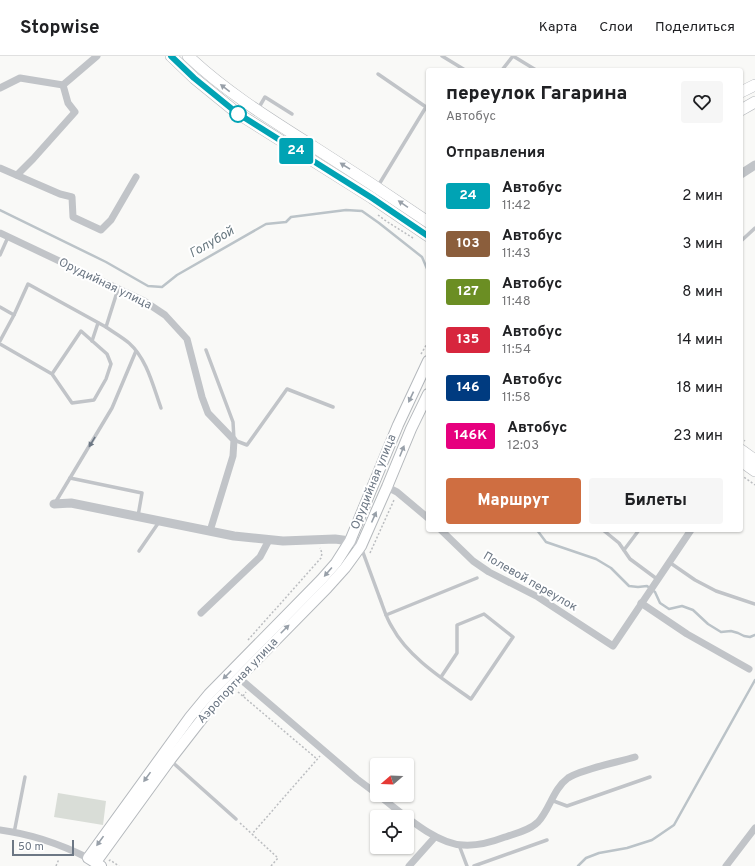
<!DOCTYPE html>
<html lang="ru">
<meta charset="utf-8">
<style>
:root{--surface:#fff;--page:#f6f6f6;--text:#202124;--muted:#757577;--line:#e0e0e0;--accent:#cf6e41}
body{margin:0;font-family:Overpass,sans-serif;background:var(--page);color:var(--text);height:100vh;display:flex;flex-direction:column;font-size:15px;white-space:nowrap}
*{box-sizing:border-box;margin:0}
p{font-size:13px;color:var(--muted)}
.icon{flex:none;width:22px;height:22px;fill:none;stroke:currentColor;stroke-width:2;stroke-linecap:round;stroke-linejoin:round}
.map{position:relative;flex:1;overflow:hidden}
.sheet{position:absolute;left:426px;top:12px;width:317px;height:464px;display:flex;flex-direction:column;background:var(--surface);border-radius:4px;box-shadow:0 1px 3px #0004}
.sheet>*{flex:none}
.badge{padding:0 8px;border-radius:3px;font-size:14px;line-height:26px}
.needle{width:26px;rotate:251deg}
.buttons{position:absolute;left:370px;top:702px;display:grid;gap:8px}
.buttons a{display:grid;place-items:center;width:44px;height:44px;border-radius:4px;background:var(--surface);box-shadow:0 1px 3px #0004;font-size:20px}
.scale{position:absolute;left:12px;bottom:10px;width:62px;box-sizing:border-box;padding-left:4px;border:2px solid #6c7784;border-top:0;font-size:11px;line-height:14px;white-space:nowrap;color:#6c7784;-webkit-text-stroke:3px #fff;paint-order:stroke}
.map>.badge{position:absolute;translate:-50% -50%;box-shadow:0 0 0 2px #fff}
h2{padding:0 20px;font-size:15px;line-height:36px}
.round{display:grid;place-items:center;flex:none;width:42px;height:42px;border-radius:4px;background:var(--page)}
.summary{display:flex;align-items:center;justify-content:space-between;height:68px;padding:0 20px}
h1{font-size:19px;font-weight:800;line-height:30px}
.cta{display:flex;gap:8px;margin-top:auto;padding:8px 20px}
.cta a{flex:1;height:46px;border-radius:4px;background:var(--accent);color:#fff;font-size:16px;font-weight:800;line-height:46px;text-align:center}
.cta a+a{background:var(--page);color:var(--text)}
ul{padding:0;list-style:none}
li{display:flex;align-items:center;gap:12px;height:48px;padding:0 20px}
li div{flex:1}
li b{display:block;font-size:15px}
li em{font-style:normal}
li .badge{min-width:44px;font-weight:700;text-align:center}
header{display:flex;align-items:center;gap:24px;box-sizing:border-box;height:56px;padding:0 20px;background:var(--surface);border-bottom:1px solid var(--line)}
header strong{font-size:19px}
nav{display:flex;gap:22px;margin-inline-start:auto;font-size:14px}
.map>svg:first-child{display:block}
.green{fill:#d9ddd7}
.lines{fill:none;stroke-linecap:round;stroke-linejoin:round}
.stream{stroke:#bbc3c8;stroke-width:2.5}
.secondary-casing{stroke:#b4b8bc;stroke-width:12}
.primary-casing{stroke:#b5b8bc;stroke-width:12}
.path{stroke:#bbbdc0;stroke-width:1.5;stroke-dasharray:2 2;stroke-linecap:butt}
.service{stroke:#c1c4c8;stroke-width:3.5}
.minor{stroke:#c1c4c8;stroke-width:7}
.tertiary{stroke:#c1c4c8;stroke-width:9}
.secondary{stroke:#fff;stroke-width:10}
.primary{stroke:#fff;stroke-width:11}
.oneway{fill:#98a0a9}
.oneway2{fill:#6c7784}
.line-casing{stroke:#fff;stroke-width:9}
.line{stroke:#00a3b4;stroke-width:6}
.stop-dot{fill:#fff;stroke:#00a3b4;stroke-width:2}
.labels{text-anchor:middle;dominant-baseline:central;stroke-width:4;stroke-linejoin:round;paint-order:stroke}
.street-label{font-size:12px;fill:#6c7784;stroke:#fff}
.water-label{font-size:13px;font-style:italic;fill:#67777f;stroke:#fff}
</style>
<header>
<strong>Stopwise</strong>
<nav><a>Карта</a><a>Слои</a><a>Поделиться</a></nav>
</header>
<div class="map">
<svg width="755" height="810" viewBox="0 0 755 810">
<rect width="100%" height="100%" fill="#f9f9f7"/>
<path class="green" d="M58,737L106,745L103,769L54,761Z"/>
<g class="lines">
<g class="stream">
<path d="M0,154L106,206L148,230L162,231L177,219L266,168L286,166L291,161L346,154L362,155L379,167L422,201L428,215"/>
<path d="M537,474L546,486L596,503L611,512L629,530L638,531L647,530L655,536L660,547L669,553L682,550L693,554L708,568L721,576L731,575L738,577L744,580L750,581L755,579"/>
<path d="M578,810L586,802L599,797L627,792L652,784L674,769L755,624"/>
</g>
<defs>
<g id="secondary">
<path d="M96,806L170,704L215,646L327,532L345,512L361,490L387,431L411,373L428,338"/>
<path d="M101,810L88,802L190,661L209,638L321,524L336,507L350,485L398,369L428,305"/>
</g>
<g id="primary">
<path d="M171,0L194,22L237,57L372,142L428,180"/>
<path d="M188,0C226,36 270,63 314,91C352,115 390,140 428,166"/>
<path d="M741,36L755,29"/>
<path d="M741,54L755,46"/>
<path d="M741,394L755,404"/>
<path d="M741,405L755,415"/>
</g>
</defs>
<use href="#secondary" class="secondary-casing"/>
<use href="#primary" class="primary-casing"/>
<g class="path">
<path d="M378,159L386,165L413,182"/>
<path d="M421,298L428,286"/>
<path d="M741,382L745,385"/>
<path d="M741,419L755,429"/>
<path d="M370,497L394,444"/>
<path d="M248,584L321,502L322,497L320,492"/>
<path d="M238,636L317,703"/>
<path d="M243,640L246,636"/>
<path d="M240,767L252,778"/>
<path d="M109,805L110,804L119,810"/>
<path d="M56,810L59,803"/>
<path d="M271,810L278,802L252,778L320,700"/>
</g>
<g class="service">
<path d="M442,0L465,14"/>
<path d="M513,0L536,14"/>
<path d="M502,14L513,0"/>
<path d="M378,18L426,51L378,130"/>
<path d="M258,53L265,41L292,58"/>
<path d="M741,185L755,172"/>
<path d="M0,199L8,181"/>
<path d="M118,233L106,271C113,276 122,281 129,287C147,303 153,330 161,352"/>
<path d="M0,251L14,259"/>
<path d="M0,285L14,259L28,228L106,271"/>
<path d="M92,285L98,267"/>
<path d="M0,288L52,318L72,347L94,344L106,323L111,308L107,298L81,275L52,318"/>
<path d="M206,294L233,366L234,384L247,389L287,333L333,351"/>
<path d="M70,422L142,437L138,460"/>
<path d="M55,447L112,352L136,295"/>
<path d="M603,474L619,487L630,503L657,523"/>
<path d="M361,491C367,507 373,524 379,540C383,550 386,562 392,571C408,601 443,623 471,643L513,581L484,558L457,569V597L441,621"/>
<path d="M624,494L639,474"/>
<path d="M139,495L159,466"/>
<path d="M669,506L695,524L716,535L755,548"/>
<path d="M386,559L477,522"/>
<path d="M171,705L236,763"/>
<path d="M551,744L567,750L650,721"/>
<path d="M14,777L25,721"/>
<path d="M459,789L467,810"/>
<path d="M474,810L547,784"/>
</g>
<g class="minor">
<path d="M0,32L20,22L63,29"/>
<path d="M0,112L60,138L72,141L73,161L101,174L111,164L136,121"/>
<path d="M17,119L33,103L75,56L68,47L63,29L97,0"/>
<path d="M0,177L144,245L165,259L187,283L202,341L208,357L234,384L233,400L210,475"/>
<path d="M387,431L397,436L428,462"/>
<path d="M441,474L473,505L489,516L538,541L613,590L691,474"/>
<path d="M641,547L687,578L749,613"/>
<path d="M201,557L260,501L269,484"/>
<path d="M238,621L357,723L377,738"/>
<path d="M378,739C401,756 435,788 463,789C477,790 492,786 505,781C515,778 530,774 538,766C550,753 553,733 568,722C581,713 619,706 635,701"/>
<path d="M0,774C31,778 60,788 88,802"/>
<path d="M409,810L435,781"/>
<path d="M726,810L755,772"/>
</g>
<g class="tertiary">
<path d="M741,118L755,109"/>
<path d="M54,448L71,447L234,480L283,485L335,483L350,485L361,490"/>
</g>
<use href="#secondary" class="secondary"/>
<use href="#primary" class="primary"/>
</g>
<defs><path id="oneway-solid" d="M-6-.8H1V-3.2L6.5 0L1 3.2V.8H-6Z"/></defs>
<g class="oneway">
<use href="#oneway-solid" transform="translate(225 32) rotate(-142)"/>
<use href="#oneway-solid" transform="translate(345 110) rotate(-148)"/>
<use href="#oneway-solid" transform="translate(403 148) rotate(-146)"/>
<use href="#oneway-solid" transform="translate(411 341) rotate(115)"/>
<use href="#oneway-solid" transform="translate(402 395) rotate(-68)"/>
<use href="#oneway-solid" transform="translate(374 461) rotate(-66)"/>
<use href="#oneway-solid" transform="translate(328 516) rotate(131)"/>
<use href="#oneway-solid" transform="translate(285 573) rotate(-45)"/>
<use href="#oneway-solid" transform="translate(227 619) rotate(135)"/>
<use href="#oneway-solid" transform="translate(147 721) rotate(126)"/>
<use href="#oneway-solid" transform="translate(100 785) rotate(126)"/>
</g>
<use class="oneway2" href="#oneway-solid" transform="translate(92 386) rotate(121)"/>
<g class="lines">
<defs>
<path id="line" d="M171,0L194,22L237,57L372,142L428,180"/>
</defs>
<use href="#line" class="line-casing"/>
<use href="#line" class="line"/>
</g>
<circle class="stop-dot" cx="238" cy="58" r="8"/>
<g class="labels">
<g class="street-label">
<text transform="translate(105 228) rotate(26)">Орудийная улица</text>
<text transform="translate(374 426) rotate(-68)">Орудийная улица</text>
<text transform="translate(530 526) rotate(30)">Полевой переулок</text>
<text transform="translate(238 625) rotate(-47)">Аэропортная улица</text>
</g>
<g class="water-label">
<text transform="translate(212 187) rotate(-30)">Голубой</text>
</g>
</g>
</svg>
<div class="buttons">
<a><svg class="needle" viewBox="-14 -14 28 28"><path d="M0-13l5 13h-10z" fill="#e53935"/><path d="M0 13l5-13h-10z" fill="#757577"/></svg></a>
<a><svg class="icon" aria-label="locate" viewBox="0 0 24 24"><circle cx="12" cy="12" r="6"/><path d="M12 2v4M12 18v4M2 12h4M18 12h4"/></svg></a>
</div>
<div class="scale">50 m</div>
<b class="badge" style="left:296px;top:95px;background:#00a3b4;color:#fff">24</b>
<section class="sheet">
<div class="summary"><div><h1>переулок Гагарина</h1><p>Автобус</p></div><a class="round"><svg class="icon" aria-label="heart" viewBox="0 0 24 24"><path d="M12 20l-8-8c-3-5 5-10 8-4 3-6 11-1 8 4z"/></svg></a></div>
<h2>Отправления</h2>
<ul>
<li><span class="badge" style="background:#00a3b4;color:#fff">24</span><div><b>Автобус</b><p>11:42</p></div><em>2 мин</em></li>
<li><span class="badge" style="background:#8b5e3c;color:#fff">103</span><div><b>Автобус</b><p>11:43</p></div><em>3 мин</em></li>
<li><span class="badge" style="background:#6b8e23;color:#fff">127</span><div><b>Автобус</b><p>11:48</p></div><em>8 мин</em></li>
<li><span class="badge" style="background:#d7263d;color:#fff">135</span><div><b>Автобус</b><p>11:54</p></div><em>14 мин</em></li>
<li><span class="badge" style="background:#003b80;color:#fff">146</span><div><b>Автобус</b><p>11:58</p></div><em>18 мин</em></li>
<li><span class="badge" style="background:#e6007e;color:#fff">146K</span><div><b>Автобус</b><p>12:03</p></div><em>23 мин</em></li>
</ul>
<div class="cta"><a>Маршрут</a><a>Билеты</a></div>
</section>
</div>
